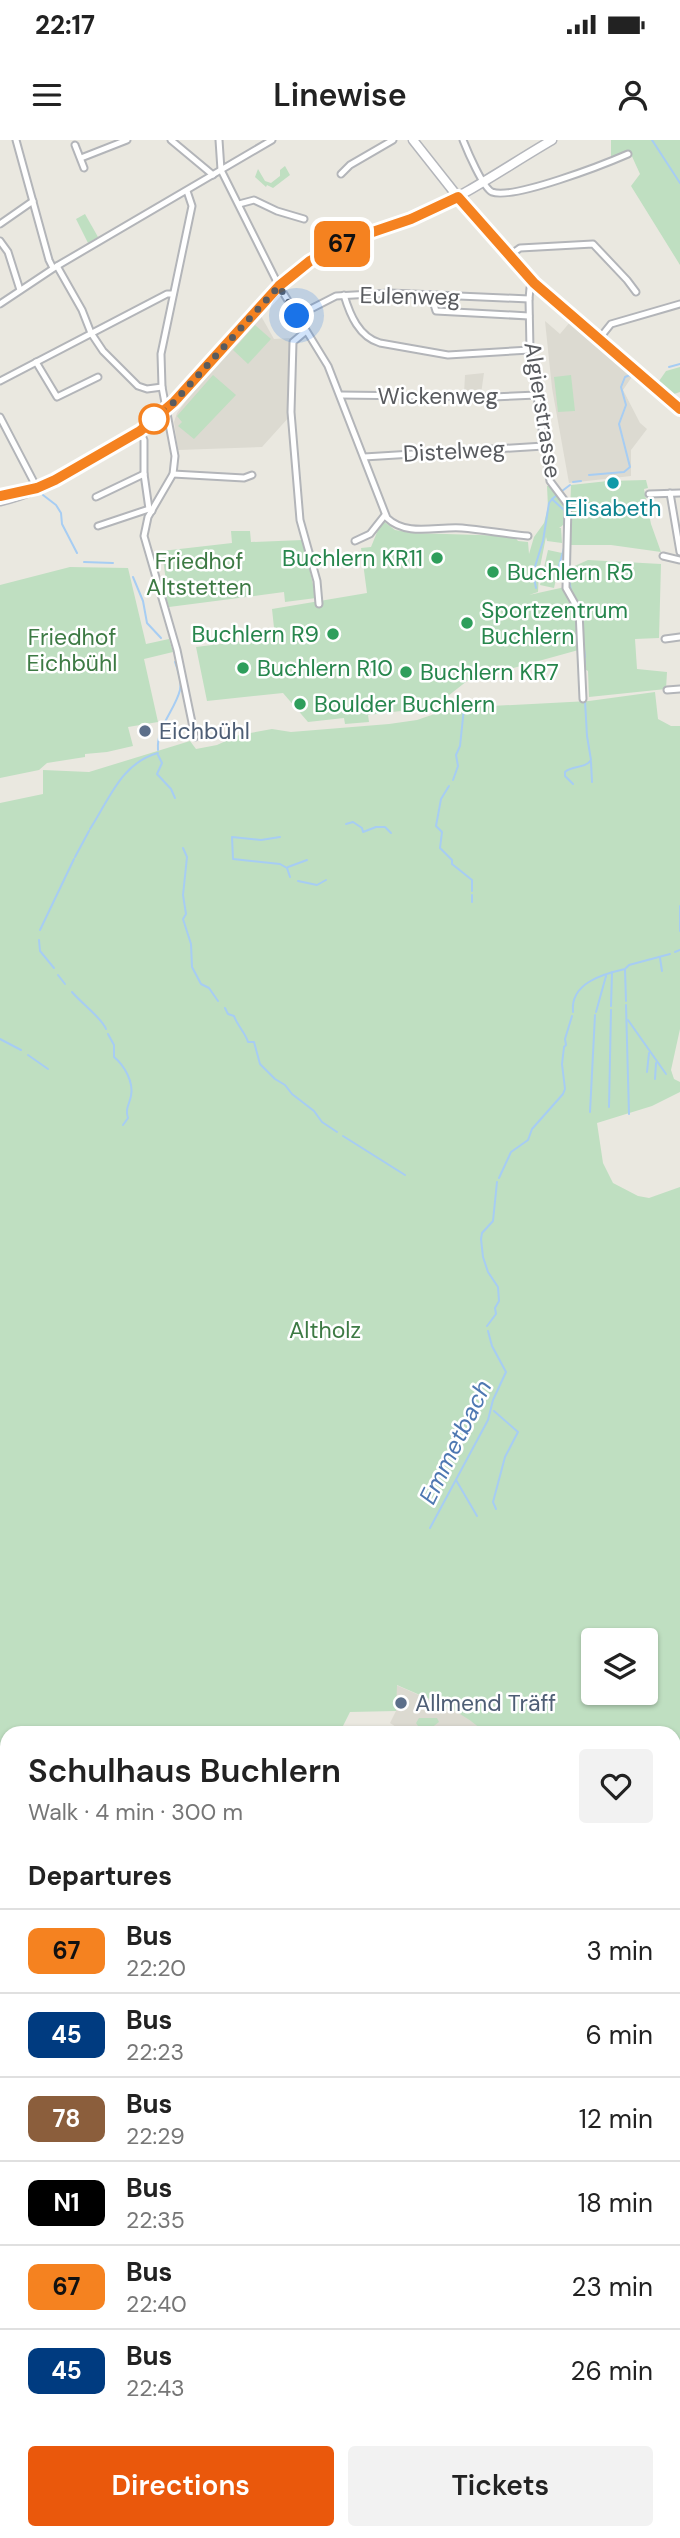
<!DOCTYPE html>
<meta charset="utf-8">
<style>
:root{--surface:#fff;--page:#f2f2f2;--text:#222;--muted:#767676;--line:#e0e0e0;--accent:#ea580c}
body{margin:0;font-family:"DM Sans",sans-serif;background:var(--page);color:var(--text);height:100vh;display:flex;flex-direction:column;font-size:26px;white-space:nowrap}
*{box-sizing:border-box;margin:0}
p{font-size:23px;color:var(--muted)}
.icon{flex:none;width:38px;height:38px;fill:none;stroke:currentColor;stroke-width:2;stroke-linecap:round;stroke-linejoin:round}
.map{position:relative;flex:1;overflow:hidden}
.sheet{position:absolute;left:0px;top:1586px;width:681px;height:814px;display:flex;flex-direction:column;background:var(--surface);border-radius:21px 21px 0 0;box-shadow:0 2px 5px #0004}
.sheet>*{flex:none}
.badge{padding:0 14px;border-radius:10px;font-size:24px;line-height:46px}
.fabs{position:absolute;left:581px;top:1488px;display:grid;gap:14px}
.fabs a{display:grid;place-items:center;width:77px;height:77px;border-radius:7px;background:var(--surface);box-shadow:0 2px 5px #0004;font-size:35px}
.you{position:absolute;width:35px;height:35px;margin:-18px;border:5px solid #fff;border-radius:50%;background:#1a73e8;box-shadow:0 0 0 10px #1a73e833}
.map>.badge{position:absolute;translate:-50% -50%;box-shadow:0 0 0 4px #fff}
h2{padding:0 28px;font-size:26px;line-height:63px}
.round{display:grid;place-items:center;flex:none;width:74px;height:74px;border-radius:7px;background:var(--page)}
.overview{display:flex;align-items:center;justify-content:space-between;height:119px;padding:0 28px}
h1{font-size:33px;font-weight:600;line-height:52px}
.button{display:flex;gap:14px;margin-top:auto;padding:14px 28px}
.button a{flex:1;height:80px;border-radius:7px;background:var(--accent);color:#fff;font-size:28px;font-weight:600;line-height:80px;text-align:center}
.button a+a{background:var(--page);color:var(--text)}
ul{padding:0;list-style:none}
li{display:flex;align-items:center;gap:21px;height:84px;padding:0 28px;border-top:2px solid var(--line)}
li div{flex:1}
li b{display:block;font-size:26px}
li em{font-style:normal}
li .badge{min-width:77px;font-weight:700;text-align:center}
.status{display:flex;justify-content:space-between;align-items:center;height:49px;padding:0 35px;background:var(--surface);direction:ltr}
.status svg{height:19px;fill:currentColor}
header{display:flex;justify-content:space-between;align-items:center;height:91px;padding:0 28px;background:var(--surface);font-size:32px;font-weight:600}
.map>svg:first-child{display:block}
.education{fill:#dcdad1}
.green{fill:#bfdfc1;fill-rule:evenodd}
.lines{fill:none;stroke-linecap:round;stroke-linejoin:round}
.stream{stroke:#a7cdf3;stroke-width:2}
.street-casing{stroke:#b3b5b9;stroke-width:9}
.secondary-casing{stroke:#b4b6bb;stroke-width:11}
.street{stroke:#fff;stroke-width:5}
.secondary{stroke:#fff;stroke-width:8}
.line-casing{stroke:#fff;stroke-width:16}
.line{stroke:#f58220;stroke-width:10}
.walk{stroke:#595b5f;stroke-width:7;stroke-dasharray:0 12.6}
.stop-dot{fill:#fff;stroke:#f58220;stroke-width:3.5}
.culture-dot{fill:#0f9aa8;stroke:#fff;stroke-width:2.5}
.leisure-dot{fill:#2e9e5b;stroke:#fff;stroke-width:2.5}
.service-dot{fill:#5c6f8a;stroke:#fff;stroke-width:2.5}
.labels{text-anchor:middle;dominant-baseline:central;stroke-width:5;stroke-linejoin:round;paint-order:stroke}
.street-label{font-size:23px;fill:#595b5f;stroke:#fff}
.culture-label{font-size:23px;fill:#0d838f;stroke:#fff}
.leisure-label{font-size:23px;fill:#27864d;stroke:#fff;text-anchor:start}
.park-label{font-size:23px;fill:#3d7a44;stroke:#fff}
.service-label{font-size:23px;fill:#4e5e75;stroke:#fff;text-anchor:start}
.water-label{font-size:24px;font-style:italic;fill:#4e78b2;stroke:#fff}
</style>
<div class="status"><b>22:17</b><svg viewBox="0 0 49 12"><path d="M0 12V9h3v3zM5 12V6h3v6zM10 12V3h3v9zM15 12V0h3v12zM26 1h20v11H26zM47 4h2v5h-2z"/></svg></div>
<header><svg class="icon" aria-label="menu" viewBox="0 0 24 24"><path d="M4 6h16M4 12h16M4 18h16"/></svg>Linewise<svg class="icon" aria-label="person" viewBox="0 0 24 24"><circle cx="12" cy="8" r="4"/><path d="M4 21q1-7 8-7t8 7"/></svg></header>
<div class="map">
<svg width="680" height="2398" viewBox="0 0 680 2398">
<rect width="100%" height="100%" fill="#eae8e0"/>
<g class="education">
<path d="M261,176L274,199L290,198V276L262,307L178,310L174,282L177,273L192,253Z"/>
<path d="M545,181L560,194L571,181L633,235L623,250L640,283L647,289L631,310V336L569,343L552,248Z"/>
<path d="M484,233L481,254H464L465,235Z"/>
<path d="M396,1545L458,1572L473,1581L484,1592H404L390,1583L396,1571Z"/>
</g>
<g class="green">
<path d="M611,0H680V125L631,46L640,34L630,12L611,20Z"/>
<path d="M285,26L290,35L273,48L267,45L266,47L255,37L258,29L265,41L271,43L280,36V30Z"/>
<path d="M85,74L98,97L88,103L76,79Z"/>
<path d="M255,185L271,199L248,224L233,210Z"/>
<path d="M680,227V252L671,255L657,244L666,231Z"/>
<path d="M213,235L236,255L194,299L178,286L182,282L177,276Z"/>
<path d="M571,235L575,271L558,272L554,237Z"/>
<path d="M646,340L648,348L644,349L651,384L661,412L611,405H569L571,345L608,341Z"/>
<path d="M547,346H553C562,358 576,378 559,388H561L562,403L547,401L546,397L539,432L538,452L529,455L565,447L568,429L588,420L661,424L659,498L635,499L637,529L667,532L666,549L589,557L588,531L583,528L582,509L467,541L434,567L368,575L369,582L345,584L344,578L308,582L283,553L207,561L196,507L275,497L272,469L367,453L361,408L371,407L382,380L395,390L414,393L514,396L518,401L528,402L529,414L534,397L544,383L548,367Z"/>
<path d="M231,391H250L251,402L303,400L316,458L285,462L284,452L169,467L164,450L167,449L162,411L232,403Z"/>
<path d="M548,410L562,413L554,448L540,445Z"/>
<path d="M70,427L128,428L146,504L169,499L173,512L144,519L158,582L128,587L133,606L107,612L85,614V617L47,623L39,630L0,638V445Z"/>
<path d="M655,552L658,579L671,586H680V889L671,930L674,939L680,942V952L652,966L597,983L603,1023L613,1043L638,1056L649,1058L680,1047V1719L674,1720V1592H484C461,1569 427,1559 397,1545L396,1571L350,1572L340,1592H7V1867L0,1871V663L43,654V630L89,632L190,601L196,609L217,605L239,595L272,589L291,592L389,584L417,580L452,568L589,561ZM593,1500H646V1552H593Z"/>
<path d="M419,1578H437L439,1582L426,1592L420,1589L416,1583Z"/>
<path d="M674,2048L680,2049V2135L674,2170Z"/>
<path d="M680,2339V2398H576L588,2392H674V2342Z"/>
</g>
<g class="lines">
<g class="stream">
<path d="M652,0L680,43"/>
<path d="M669,227L680,224"/>
<path d="M589,335L624,332L630,327L619,284L626,265L621,247L625,237L630,235"/>
<path d="M573,342L581,341"/>
<path d="M562,351L570,345"/>
<path d="M43,355L56,365L61,373L62,384L77,413"/>
<path d="M557,355L552,359L565,371"/>
<path d="M565,387V399"/>
<path d="M84,422L113,423"/>
<path d="M563,431L559,426L564,408"/>
<path d="M133,437L143,461L147,483L161,498"/>
<path d="M569,437L571,452"/>
<path d="M536,448L533,433L543,401L549,363L552,359"/>
<path d="M574,457L581,470"/>
<path d="M582,494L585,517"/>
<path d="M585,521V543"/>
<path d="M158,610C156,588 175,570 180,550C182,542 178,530 175,522"/>
<path d="M158,615L162,623L157,634L171,649L175,658"/>
<path d="M591,622L592,642"/>
<path d="M453,640L458,626L456,615L460,606L464,568"/>
<path d="M573,644L565,636V632C573,625 585,629 591,620L587,596L585,561"/>
<path d="M449,646L441,659L436,686L442,692L440,708L452,720V724L472,740V751"/>
<path d="M346,684L353,682L362,688L363,692L376,687H385L391,693"/>
<path d="M90,689C109,660 121,623 158,613"/>
<path d="M280,697L261,700L232,697L233,719L280,724L287,728L290,737"/>
<path d="M183,708L187,717L183,755L186,774L183,779L191,804L192,827L201,844L209,848L218,861"/>
<path d="M75,717L89,691"/>
<path d="M288,727L307,720"/>
<path d="M298,741L317,745L326,740"/>
<path d="M472,755V762"/>
<path d="M680,766V791"/>
<path d="M40,790L74,719"/>
<path d="M39,800L40,811L54,828"/>
<path d="M675,812L680,810"/>
<path d="M660,818L662,831"/>
<path d="M625,830L626,861"/>
<path d="M58,835L65,844"/>
<path d="M72,852C81,863 102,878 106,889"/>
<path d="M626,865L629,974"/>
<path d="M611,866L612,832"/>
<path d="M225,868L228,874L234,876C237,885 246,894 248,902H254L260,924L275,939L285,945L292,954L314,971L322,982L337,992"/>
<path d="M573,872C570,843 603,834 625,829L629,825L670,814"/>
<path d="M596,872L606,836"/>
<path d="M628,880L666,934"/>
<path d="M108,894L114,905V917C124,925 134,942 131,956C129,965 125,969 128,978L123,985"/>
<path d="M0,899L21,910"/>
<path d="M28,915L48,929"/>
<path d="M647,932L649,913"/>
<path d="M655,939L656,923"/>
<path d="M609,967L611,870"/>
<path d="M590,972L595,875"/>
<path d="M343,996L405,1035"/>
<path d="M499,1038L511,1012L528,1000L532,989L563,954L565,949L562,924L564,907L566,905L565,899L572,876"/>
<path d="M487,1186L496,1174L495,1168L499,1161L498,1147L488,1132L483,1117L481,1099L482,1093L493,1081L497,1042"/>
<path d="M494,1271L518,1292L505,1317L493,1362L496,1369"/>
<path d="M456,1340L477,1376"/>
<path d="M430,1388L488,1280L493,1260L506,1232L492,1206L488,1191"/>
<path d="M674,2364L680,2358"/>
<path d="M512,2392L513,2398"/>
<path d="M582,2398L595,2392"/>
</g>
<defs>
<g id="street">
<path d="M16,0L49,120L53,128"/>
<path d="M171,0L213,35"/>
<path d="M219,0L221,30L279,146L328,226L387,378C407,397 437,386 462,388C484,390 506,394 528,396"/>
<path d="M463,0C467,10 483,48 492,52C513,60 605,24 628,14"/>
<path d="M75,5L84,28"/>
<path d="M81,18L127,0"/>
<path d="M341,34L350,25L393,0"/>
<path d="M187,51L192,66L161,214L162,247L175,316L173,334L148,377L144,396L177,510L195,597"/>
<path d="M239,64L254,60L277,71L304,79"/>
<path d="M0,84L33,61"/>
<path d="M0,101L8,112L20,150"/>
<path d="M510,115L520,108L593,104L627,140L636,152"/>
<path d="M57,126L82,170L91,193L103,211L138,246L147,249L162,247"/>
<path d="M535,143L530,148L529,159L530,210L550,341L568,365L566,448L579,471L583,559"/>
<path d="M344,155C350,175 359,197 380,203L448,215L530,210"/>
<path d="M431,155L436,171L529,176"/>
<path d="M0,164L57,126L272,0"/>
<path d="M297,176L336,156L390,153L529,159"/>
<path d="M306,191L293,202L291,272L300,380L317,441L319,464"/>
<path d="M599,199L611,184L680,164"/>
<path d="M36,222L57,257L98,237"/>
<path d="M0,241L167,154H173"/>
<path d="M340,255L493,257L537,255"/>
<path d="M0,277L37,348"/>
<path d="M140,291L144,300V334L149,369L152,371"/>
<path d="M364,317L544,306"/>
<path d="M173,334L244,338L252,335"/>
<path d="M670,353L680,412"/>
<path d="M649,354L680,353"/>
<path d="M96,357L144,334"/>
<path d="M98,386L149,369"/>
<path d="M355,401L370,394L385,375"/>
<path d="M663,416L680,420"/>
<path d="M665,499L680,497"/>
<path d="M667,550L680,549"/>
<path d="M0,1877L7,1874"/>
<path d="M0,1936L7,1933"/>
<path d="M0,1985L7,1982"/>
</g>
<g id="secondary">
<path d="M413,0L458,57L535,143L680,269"/>
<path d="M0,361C47,351 140,298 174,262C215,217 260,155 310,121C344,97 385,91 423,74C468,54 509,25 552,0"/>
<path d="M674,1763L680,1759"/>
<path d="M0,2060L7,2058"/>
<path d="M299,2392L303,2398"/>
</g>
</defs>
<use href="#street" class="street-casing"/>
<use href="#secondary" class="secondary-casing"/>
<use href="#street" class="street"/>
<use href="#secondary" class="secondary"/>
</g>
<g class="lines">
<defs>
<path id="line" d="M0,356L37,348L55,340L140,291L174,262L279,146L310,121L349,100L411,79L458,57L534,143L680,269"/>
</defs>
<use href="#line" class="line-casing"/>
<use href="#line" class="line"/>
<path class="walk" d="M154,279L174,262L279,146L297,176"/>
</g>
<circle class="stop-dot" cx="154" cy="279" r="14"/>
<circle class="culture-dot" cx="613" cy="343" r="7"/>
<g class="leisure-dot">
<circle cx="437" cy="418" r="7"/>
<circle cx="493" cy="432" r="7"/>
<circle cx="467" cy="483" r="7"/>
<circle cx="333" cy="494" r="7"/>
<circle cx="243" cy="528" r="7"/>
<circle cx="406" cy="532" r="7"/>
<circle cx="300" cy="564" r="7"/>
</g>
<g class="service-dot">
<circle cx="145" cy="591" r="7"/>
<circle cx="401" cy="1563" r="7"/>
</g>
<g class="labels">
<g class="street-label">
<text transform="translate(410 156) rotate(1)">Eulenweg</text>
<text x="438" y="256">Wickenweg</text>
<text transform="translate(543 270) rotate(81)">Algierstrasse</text>
<text transform="translate(454 311) rotate(-3)">Distelweg</text>
</g>
<g class="culture-label">
<text x="613" y="368">Elisabeth</text>
</g>
<g class="leisure-label">
<text x="423" y="418" text-anchor="end">Buchlern KR11</text>
<text x="507" y="432">Buchlern R5</text>
<text x="481" y="470">Sportzentrum<tspan x="481" dy="26">Buchlern</tspan></text>
<text x="319" y="494" text-anchor="end">Buchlern R9</text>
<text x="257" y="528">Buchlern R10</text>
<text x="420" y="532">Buchlern KR7</text>
<text x="314" y="564">Boulder Buchlern</text>
</g>
<g class="park-label">
<text x="199" y="421">Friedhof<tspan x="199" dy="26">Altstetten</tspan></text>
<text x="72" y="497">Friedhof<tspan x="72" dy="26">Eichbühl</tspan></text>
<text x="325" y="1190">Altholz</text>
</g>
<g class="service-label">
<text x="159" y="591">Eichbühl</text>
<text x="415" y="1563">Allmend Träff</text>
</g>
<g class="water-label">
<text transform="translate(455 1302) rotate(-64)">Emmetbach</text>
</g>
</g>
</svg>
<div class="fabs">
<a><svg class="icon" aria-label="layers" viewBox="0 0 24 24"><path d="M12 4l9 5-9 5-9-5zM3 14l9 5 9-5"/></svg></a>
</div>
<div class="you" style="left:297px;top:176px"></div>
<b class="badge" style="left:342px;top:104px;background:#f58220;color:#111">67</b>
<section class="sheet">
<div class="overview"><div><h1>Schulhaus Buchlern</h1><p>Walk · 4 min · 300 m</p></div><a class="round"><svg class="icon" aria-label="heart" viewBox="0 0 24 24"><path d="M12 20l-8-8c-3-5 5-10 8-4 3-6 11-1 8 4z"/></svg></a></div>
<h2>Departures</h2>
<ul>
<li><span class="badge" style="background:#f58220;color:#111">67</span><div><b>Bus</b><p>22:20</p></div><em>3 min</em></li>
<li><span class="badge" style="background:#003b80;color:#fff">45</span><div><b>Bus</b><p>22:23</p></div><em>6 min</em></li>
<li><span class="badge" style="background:#8b5e3c;color:#fff">78</span><div><b>Bus</b><p>22:29</p></div><em>12 min</em></li>
<li><span class="badge" style="background:#000;color:#fff">N1</span><div><b>Bus</b><p>22:35</p></div><em>18 min</em></li>
<li><span class="badge" style="background:#f58220;color:#111">67</span><div><b>Bus</b><p>22:40</p></div><em>23 min</em></li>
<li><span class="badge" style="background:#003b80;color:#fff">45</span><div><b>Bus</b><p>22:43</p></div><em>26 min</em></li>
</ul>
<div class="button"><a>Directions</a><a>Tickets</a></div>
</section>
</div>
